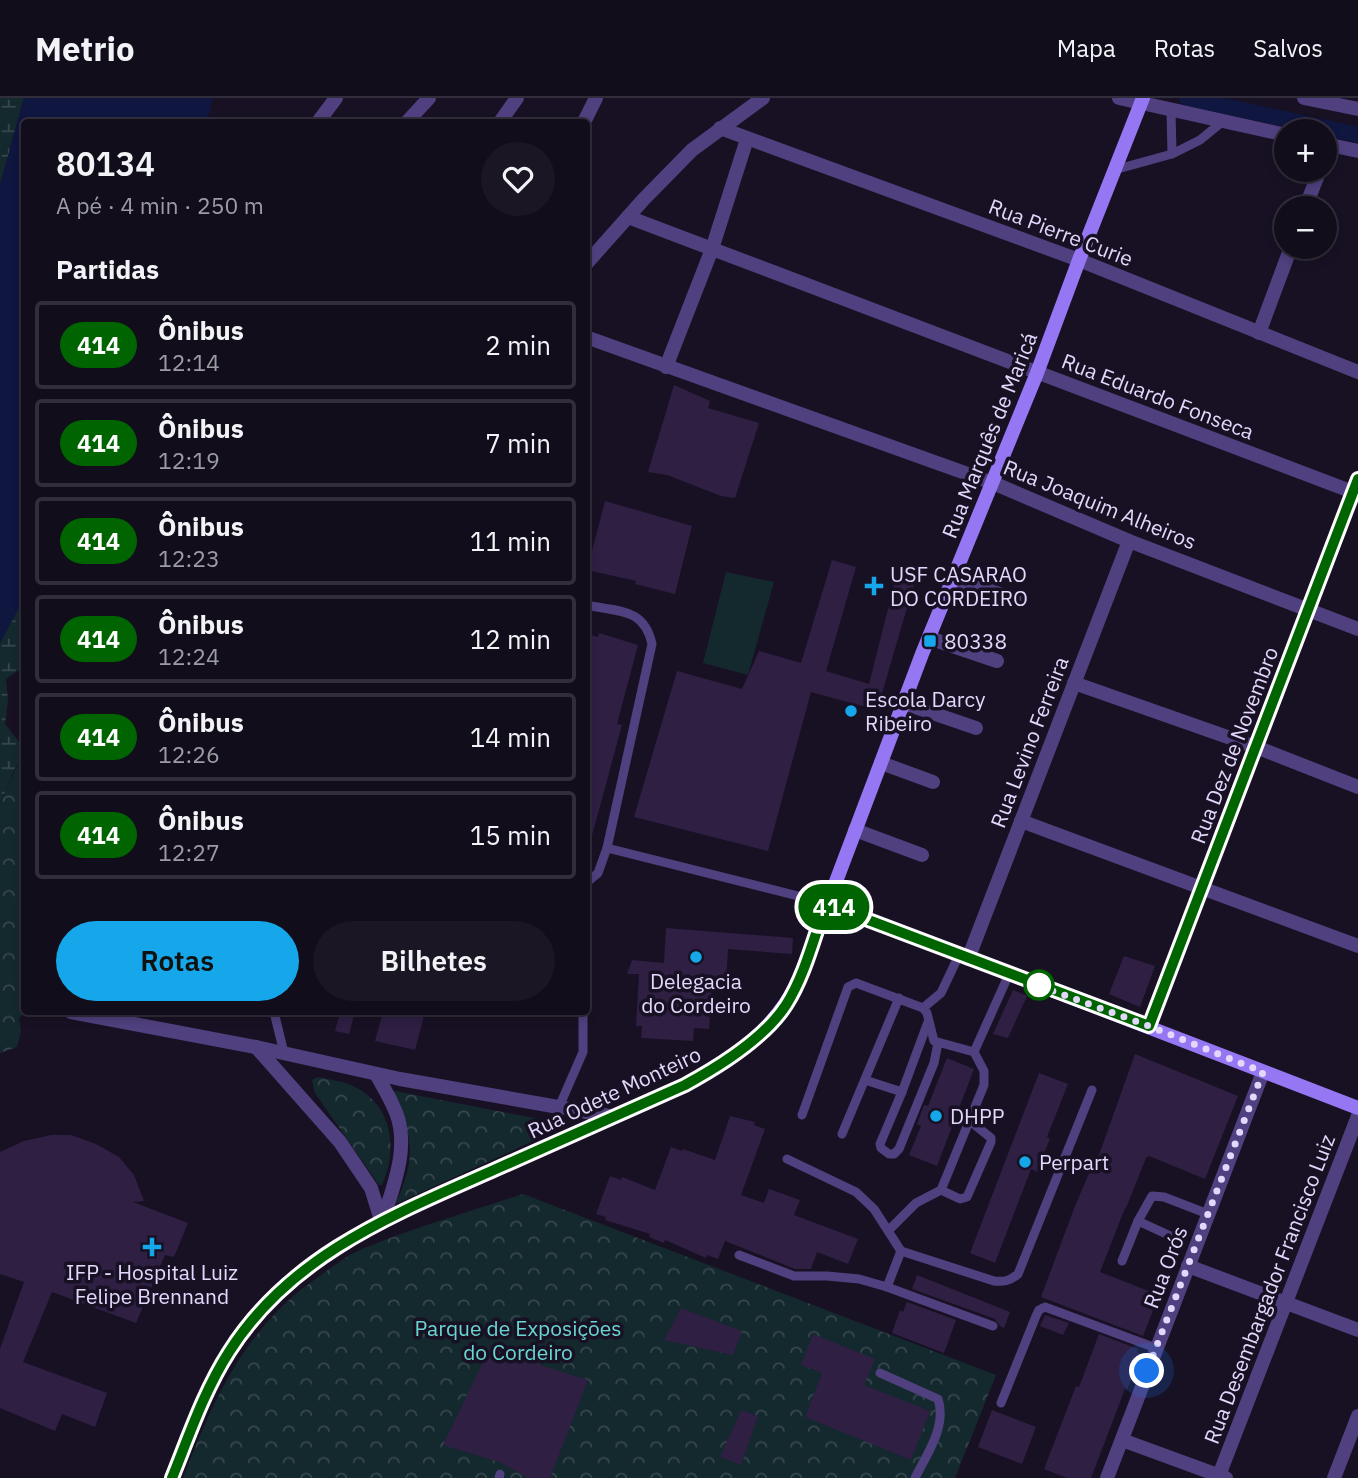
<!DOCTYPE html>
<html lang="pt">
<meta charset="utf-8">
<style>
:root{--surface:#120d1b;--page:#1b1624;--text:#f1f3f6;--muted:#9c9ca3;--line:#312d3a;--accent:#15a7ea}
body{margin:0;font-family:"IBM Plex Sans",sans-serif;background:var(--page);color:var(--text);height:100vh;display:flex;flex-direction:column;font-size:26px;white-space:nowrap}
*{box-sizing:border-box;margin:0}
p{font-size:23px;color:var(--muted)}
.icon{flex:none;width:38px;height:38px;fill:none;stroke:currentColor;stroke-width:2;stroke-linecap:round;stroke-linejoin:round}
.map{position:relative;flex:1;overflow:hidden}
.details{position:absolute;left:21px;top:21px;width:569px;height:896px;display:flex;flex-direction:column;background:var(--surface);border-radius:7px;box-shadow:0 4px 10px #0003,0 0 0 2px var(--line)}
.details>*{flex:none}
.badge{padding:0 14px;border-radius:23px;font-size:24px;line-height:46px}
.fabs{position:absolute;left:1274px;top:21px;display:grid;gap:14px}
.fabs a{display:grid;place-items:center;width:63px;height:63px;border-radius:50%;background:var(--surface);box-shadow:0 4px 10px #0003,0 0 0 2px var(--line);font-size:35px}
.you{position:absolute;width:35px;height:35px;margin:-18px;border:5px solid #fff;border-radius:50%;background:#1a73e8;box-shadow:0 0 0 10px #1a73e833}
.map>.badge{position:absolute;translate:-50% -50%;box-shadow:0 0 0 4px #fff}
h2{padding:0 35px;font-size:26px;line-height:63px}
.round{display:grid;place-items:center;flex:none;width:74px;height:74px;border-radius:37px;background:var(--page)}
.overview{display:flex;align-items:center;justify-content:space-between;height:119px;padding:0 35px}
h1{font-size:33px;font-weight:600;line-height:52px}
.primary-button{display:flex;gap:14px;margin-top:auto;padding:14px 35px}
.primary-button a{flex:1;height:80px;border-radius:42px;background:var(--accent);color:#111;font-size:28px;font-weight:600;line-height:80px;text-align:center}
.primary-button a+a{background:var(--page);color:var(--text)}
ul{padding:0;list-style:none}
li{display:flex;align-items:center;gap:21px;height:88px;margin:0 14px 10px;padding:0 21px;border:4px solid var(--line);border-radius:7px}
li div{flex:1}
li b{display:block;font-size:26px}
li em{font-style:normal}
li .badge{min-width:77px;font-weight:700;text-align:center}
header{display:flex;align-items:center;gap:42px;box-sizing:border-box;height:98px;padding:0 35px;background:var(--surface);border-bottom:2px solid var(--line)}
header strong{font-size:33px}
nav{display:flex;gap:38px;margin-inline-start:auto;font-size:24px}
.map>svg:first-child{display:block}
.forest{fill:url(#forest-crowns)}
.wetland{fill:url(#wetland-marsh)}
.garden{fill:#14292e}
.water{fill:#0f163f}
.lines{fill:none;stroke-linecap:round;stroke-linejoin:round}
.canal{stroke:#0f163f;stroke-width:16}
.building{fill:#2e1f43}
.service{stroke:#50407f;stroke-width:9}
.minor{stroke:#50407f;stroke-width:14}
.tertiary{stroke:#50407f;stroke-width:14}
.secondary{stroke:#9577f3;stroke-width:14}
.line-casing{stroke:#fff;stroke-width:16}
.line{stroke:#006400;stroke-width:10}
.walk{stroke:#e3d7fc;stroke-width:7;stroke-dasharray:0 12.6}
.poi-dot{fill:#15a7ea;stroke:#181124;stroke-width:2.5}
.stop-dot{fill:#fff;stroke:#006400;stroke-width:3.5}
.labels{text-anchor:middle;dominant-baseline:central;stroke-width:7;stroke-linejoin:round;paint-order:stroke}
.street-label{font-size:21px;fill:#e3d7fc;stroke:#181124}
.poi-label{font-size:21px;fill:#e3d7fc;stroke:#181124;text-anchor:start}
.park-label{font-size:21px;fill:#69d6d2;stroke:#181124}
</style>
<header>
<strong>Metrio</strong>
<nav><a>Mapa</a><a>Rotas</a><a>Salvos</a></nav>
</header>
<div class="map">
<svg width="1358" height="1380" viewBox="0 0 1358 1380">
<defs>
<pattern id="forest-crowns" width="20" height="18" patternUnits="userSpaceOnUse" patternTransform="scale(1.75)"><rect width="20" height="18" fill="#14292e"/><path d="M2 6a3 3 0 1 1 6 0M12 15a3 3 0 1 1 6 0" fill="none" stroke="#36474d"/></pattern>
<pattern id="wetland-marsh" width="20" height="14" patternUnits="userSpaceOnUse" patternTransform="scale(1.75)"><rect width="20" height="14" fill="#14292e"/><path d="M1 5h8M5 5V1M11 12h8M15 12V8" fill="none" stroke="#36474d"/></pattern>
</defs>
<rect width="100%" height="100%" fill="#181124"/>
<g class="forest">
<path d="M24,661L26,914L19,920L21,933L17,949L0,955V706L17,668Z"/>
<path d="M318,979C330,982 344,983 355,989C393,1008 398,1052 382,1087H379L315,995L312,982Z"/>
<path d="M395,993L554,1024L560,1026L561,1030L398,1105L396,1104C417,1060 413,1038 393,994Z"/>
<path d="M523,1096L996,1277L955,1380H183C215,1298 246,1228 321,1177C335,1167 350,1155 367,1149C417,1129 471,1113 523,1096Z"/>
</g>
<g class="wetland">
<path d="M0,0H24L0,87Z"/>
<path d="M24,500V572L17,573L6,581L8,603L5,626L20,645L24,661L16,668L0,706V545Z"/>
</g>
<path class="garden" d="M726,474L774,484L748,577L703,565Z"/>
<path class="water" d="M24,0H213L207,24H24V500L0,545V87Z"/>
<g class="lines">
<path class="canal" d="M1187,0L1358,37"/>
</g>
<g class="building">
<path d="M674,287L710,303L708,310L759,325L735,400L721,398L667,377L648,374Z"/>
<path d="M605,403L692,428L675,496L635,486L636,483L587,472Z"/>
<path d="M832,462L856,469L826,573L869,586L896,479L915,483L877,612L811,594L768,753L634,719L677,573L742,591L759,553L801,565Z"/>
<path d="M599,535L638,547L617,626L622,627L590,745L586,744V536L598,539Z"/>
<path d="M666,830L793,840L792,856L728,851L726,883L712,882L709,931L694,930L693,943L641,940L642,928H636L639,876H627L632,862L664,865Z"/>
<path d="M1124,858L1155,868L1140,909L1109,896Z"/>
<path d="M1013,892L1027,898L1008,940L993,936Z"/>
<path d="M340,914H355L349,936L335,933Z"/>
<path d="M383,914H425L415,952L375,943Z"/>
<path d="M1135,956L1238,998L1205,1081L1149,1058L1146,1060L1126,1110H1125L1100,1174L1159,1197L1143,1238L1041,1199L1075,1108L1097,1057H1099Z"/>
<path d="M947,960L974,971L937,1068L909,1057L921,1028L917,1026L924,1007L928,1008Z"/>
<path d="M1039,975L1068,986L1047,1039L1050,1041L1044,1055L1047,1056L1040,1075L1031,1071L995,1165L970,1155Z"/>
<path d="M730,1018L755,1024L754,1027L765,1031L741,1097L764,1105L769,1091L800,1102L794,1117L858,1141L848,1166L817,1154L811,1171H795L725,1143L718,1161L707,1157L706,1160L665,1142L664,1145L649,1139L650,1136L605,1122L606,1119L596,1116L610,1078L621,1082L622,1079L655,1092L671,1049L682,1053L683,1051L715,1062Z"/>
<path d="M51,1037H71L96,1046L119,1059L134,1077L144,1103L133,1104L188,1125L174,1159L165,1157L136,1225L52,1194L23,1264L107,1295L95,1329L62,1316L55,1333L0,1310V1251L24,1184L0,1176V1054L24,1043Z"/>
<path d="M917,1177L1010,1214L1004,1230L1000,1228L995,1221L912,1191Z"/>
<path d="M907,1204L956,1222L944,1255L892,1235L900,1212L903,1214Z"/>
<path d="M681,1210L742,1233L733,1257L664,1242Z"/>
<path d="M1045,1217L1069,1225L1063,1237L1040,1228Z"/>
<path d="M813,1236L875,1261L864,1287L930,1313L911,1362L805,1319L822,1275L801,1267Z"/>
<path d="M1099,1236L1138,1251L1137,1254L1141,1256L1127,1292L1125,1291L1091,1380H1067L1044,1371L1076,1288L1079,1289Z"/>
<path d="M492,1245L542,1263L540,1267L588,1282L550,1380H528L499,1364L443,1347Z"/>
<path d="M741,1312L758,1318L741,1367L720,1359Z"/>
<path d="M992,1312L1036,1329L1022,1366L978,1349Z"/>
</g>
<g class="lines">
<g class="service">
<path d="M1171,12L1172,56"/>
<path d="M1114,72L1172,56L1200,42L1222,24"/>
<path d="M586,507C618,514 644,509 652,546L607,750L598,775L586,785"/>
<path d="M607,750L826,805"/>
<path d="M923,910L941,895L959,857"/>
<path d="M274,914L284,955"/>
<path d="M928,924L902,994L880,1046L881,1050L889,1056H894L899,1051L934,965L938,945"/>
<path d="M865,982L902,994"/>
<path d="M559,1009L583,954V914"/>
<path d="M802,1017L848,889L856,885L923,910L927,915L934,943L974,954L1009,876"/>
<path d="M842,1036L899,900"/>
<path d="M787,1061L856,1094L874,1111L901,1153L994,1183C1004,1184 1010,1183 1018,1176L1092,992"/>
<path d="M941,1092L960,1101L967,1099L991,1044V1040L970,1023"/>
<path d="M889,1132L916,1105L941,1092L984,987V973L974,954"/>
<path d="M1177,1141L1138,1123L1152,1098L1164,1099L1208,1116"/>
<path d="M739,1157L794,1178H827L859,1181L887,1189L993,1228"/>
<path d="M1122,1163L1138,1123"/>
<path d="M887,1189L901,1153"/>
<path d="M880,1275L938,1301C947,1328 927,1356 915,1380"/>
<path d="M1001,1305L1036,1218L1039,1212L1045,1209L1156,1250"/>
<path d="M499,1380L500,1376"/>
</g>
<g class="minor">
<path d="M1304,0L1358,11"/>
<path d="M318,24L336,0"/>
<path d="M407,24L429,0"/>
<path d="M500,24L517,0"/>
<path d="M584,24L596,0"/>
<path d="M720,30L1079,162L1358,274"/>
<path d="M1305,110L1320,72"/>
<path d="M628,119L1353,394"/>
<path d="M586,166L643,102L692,52L763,0"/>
<path d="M1259,235L1291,149"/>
<path d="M586,239L993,385L1129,443L1358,531"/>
<path d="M666,269L712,151L747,41"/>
<path d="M953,481L1022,503"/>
<path d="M929,540L997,563"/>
<path d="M1074,585L1256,649L1358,689"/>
<path d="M903,605L976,630"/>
<path d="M881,665L933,684"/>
<path d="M1021,723L1358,848"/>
<path d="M855,732L922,757"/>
<path d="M968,861L1129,443"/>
<path d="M71,914L256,949L400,981L615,1019"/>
<path d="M256,949L340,1044L371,1090L381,1122"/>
<path d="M376,976C382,987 389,998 394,1010C411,1045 394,1087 383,1121"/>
<path d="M1188,1168L1358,1232"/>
<path d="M1122,1342L1226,1380"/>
<path d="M1107,1380L1263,974"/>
<path d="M1218,1380L1358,1018"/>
<path d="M1334,1380L1358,1318"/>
</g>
<g class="tertiary">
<path d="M1119,0L1286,37"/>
<path d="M1325,46L1358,53"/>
</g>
<g class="secondary">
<path d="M826,805L1358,1010"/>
<path d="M1149,928L1358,381"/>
<path d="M172,1380C189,1338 204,1293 229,1254C289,1158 387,1120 486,1076C552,1046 619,1017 685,987C732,961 773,934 798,884L922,556L1037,275L1079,162L1143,0"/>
</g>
</g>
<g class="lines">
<defs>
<path id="line" d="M172,1380C189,1338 204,1293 229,1254C291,1156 395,1116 496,1071C559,1043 622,1015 685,987C720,968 764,941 786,907C805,877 814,839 826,806L1149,928L1358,381"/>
</defs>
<use href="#line" class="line-casing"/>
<use href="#line" class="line"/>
<path class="walk" d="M1039,887L1034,886L1149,928L1263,974L1147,1273"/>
</g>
<g class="poi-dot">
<path d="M870.5 477.5h7v7h7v7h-7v7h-7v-7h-7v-7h7z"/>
<rect x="923" y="536" width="14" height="14" rx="3.5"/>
<circle cx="851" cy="613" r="7"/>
<circle cx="696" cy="859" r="7"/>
<circle cx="936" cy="1018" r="7"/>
<circle cx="1025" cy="1064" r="7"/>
<path d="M148.5 1138.5h7v7h7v7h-7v7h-7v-7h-7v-7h7z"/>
</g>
<circle class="stop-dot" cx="1039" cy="887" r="14"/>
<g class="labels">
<g class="street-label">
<text transform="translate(1061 134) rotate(21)">Rua Pierre Curie</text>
<text transform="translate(1158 298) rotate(21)">Rua Eduardo Fonseca</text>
<text transform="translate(989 337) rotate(-68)">Rua Marquês de Maricá</text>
<text transform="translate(1100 406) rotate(22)">Rua Joaquim Alheiros</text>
<text transform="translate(1029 644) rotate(-69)">Rua Levino Ferreira</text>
<text transform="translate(1234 647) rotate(-69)">Rua Dez de Novembro</text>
<text transform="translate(614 994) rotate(-25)">Rua Odete Monteiro</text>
<text transform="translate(1165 1169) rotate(-69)">Rua Orós</text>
<text transform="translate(1269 1191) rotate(-69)">Rua Desembargador Francisco Luiz</text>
</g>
<g class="poi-label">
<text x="890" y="476">USF CASARAO<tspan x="890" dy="24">DO CORDEIRO</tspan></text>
<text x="944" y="543">80338</text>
<text x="865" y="601">Escola Darcy<tspan x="865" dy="24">Ribeiro</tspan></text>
<text x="696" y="883" text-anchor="middle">Delegacia<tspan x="696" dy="24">do Cordeiro</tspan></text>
<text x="950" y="1018">DHPP</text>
<text x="1039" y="1064">Perpart</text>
<text x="152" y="1174" text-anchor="middle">IFP - Hospital Luiz<tspan x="152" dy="24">Felipe Brennand</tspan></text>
</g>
<g class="park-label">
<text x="518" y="1230">Parque de Exposições<tspan x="518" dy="24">do Cordeiro</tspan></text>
</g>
</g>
</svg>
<div class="fabs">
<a>+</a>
<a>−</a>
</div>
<div class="you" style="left:1147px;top:1273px"></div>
<b class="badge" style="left:834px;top:809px;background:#006400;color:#fff">414</b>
<section class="details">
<div class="overview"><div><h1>80134</h1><p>A pé · 4 min · 250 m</p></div><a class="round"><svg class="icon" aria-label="heart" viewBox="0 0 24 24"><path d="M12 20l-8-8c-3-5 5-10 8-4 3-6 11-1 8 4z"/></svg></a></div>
<h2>Partidas</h2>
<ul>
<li><span class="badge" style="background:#006400;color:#fff">414</span><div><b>Ônibus</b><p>12:14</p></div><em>2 min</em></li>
<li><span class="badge" style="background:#006400;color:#fff">414</span><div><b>Ônibus</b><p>12:19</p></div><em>7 min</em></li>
<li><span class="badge" style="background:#006400;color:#fff">414</span><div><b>Ônibus</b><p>12:23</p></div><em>11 min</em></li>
<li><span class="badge" style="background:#006400;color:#fff">414</span><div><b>Ônibus</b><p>12:24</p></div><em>12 min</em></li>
<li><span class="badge" style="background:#006400;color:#fff">414</span><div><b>Ônibus</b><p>12:26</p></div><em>14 min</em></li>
<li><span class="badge" style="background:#006400;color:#fff">414</span><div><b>Ônibus</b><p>12:27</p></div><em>15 min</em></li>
</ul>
<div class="primary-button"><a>Rotas</a><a>Bilhetes</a></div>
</section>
</div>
